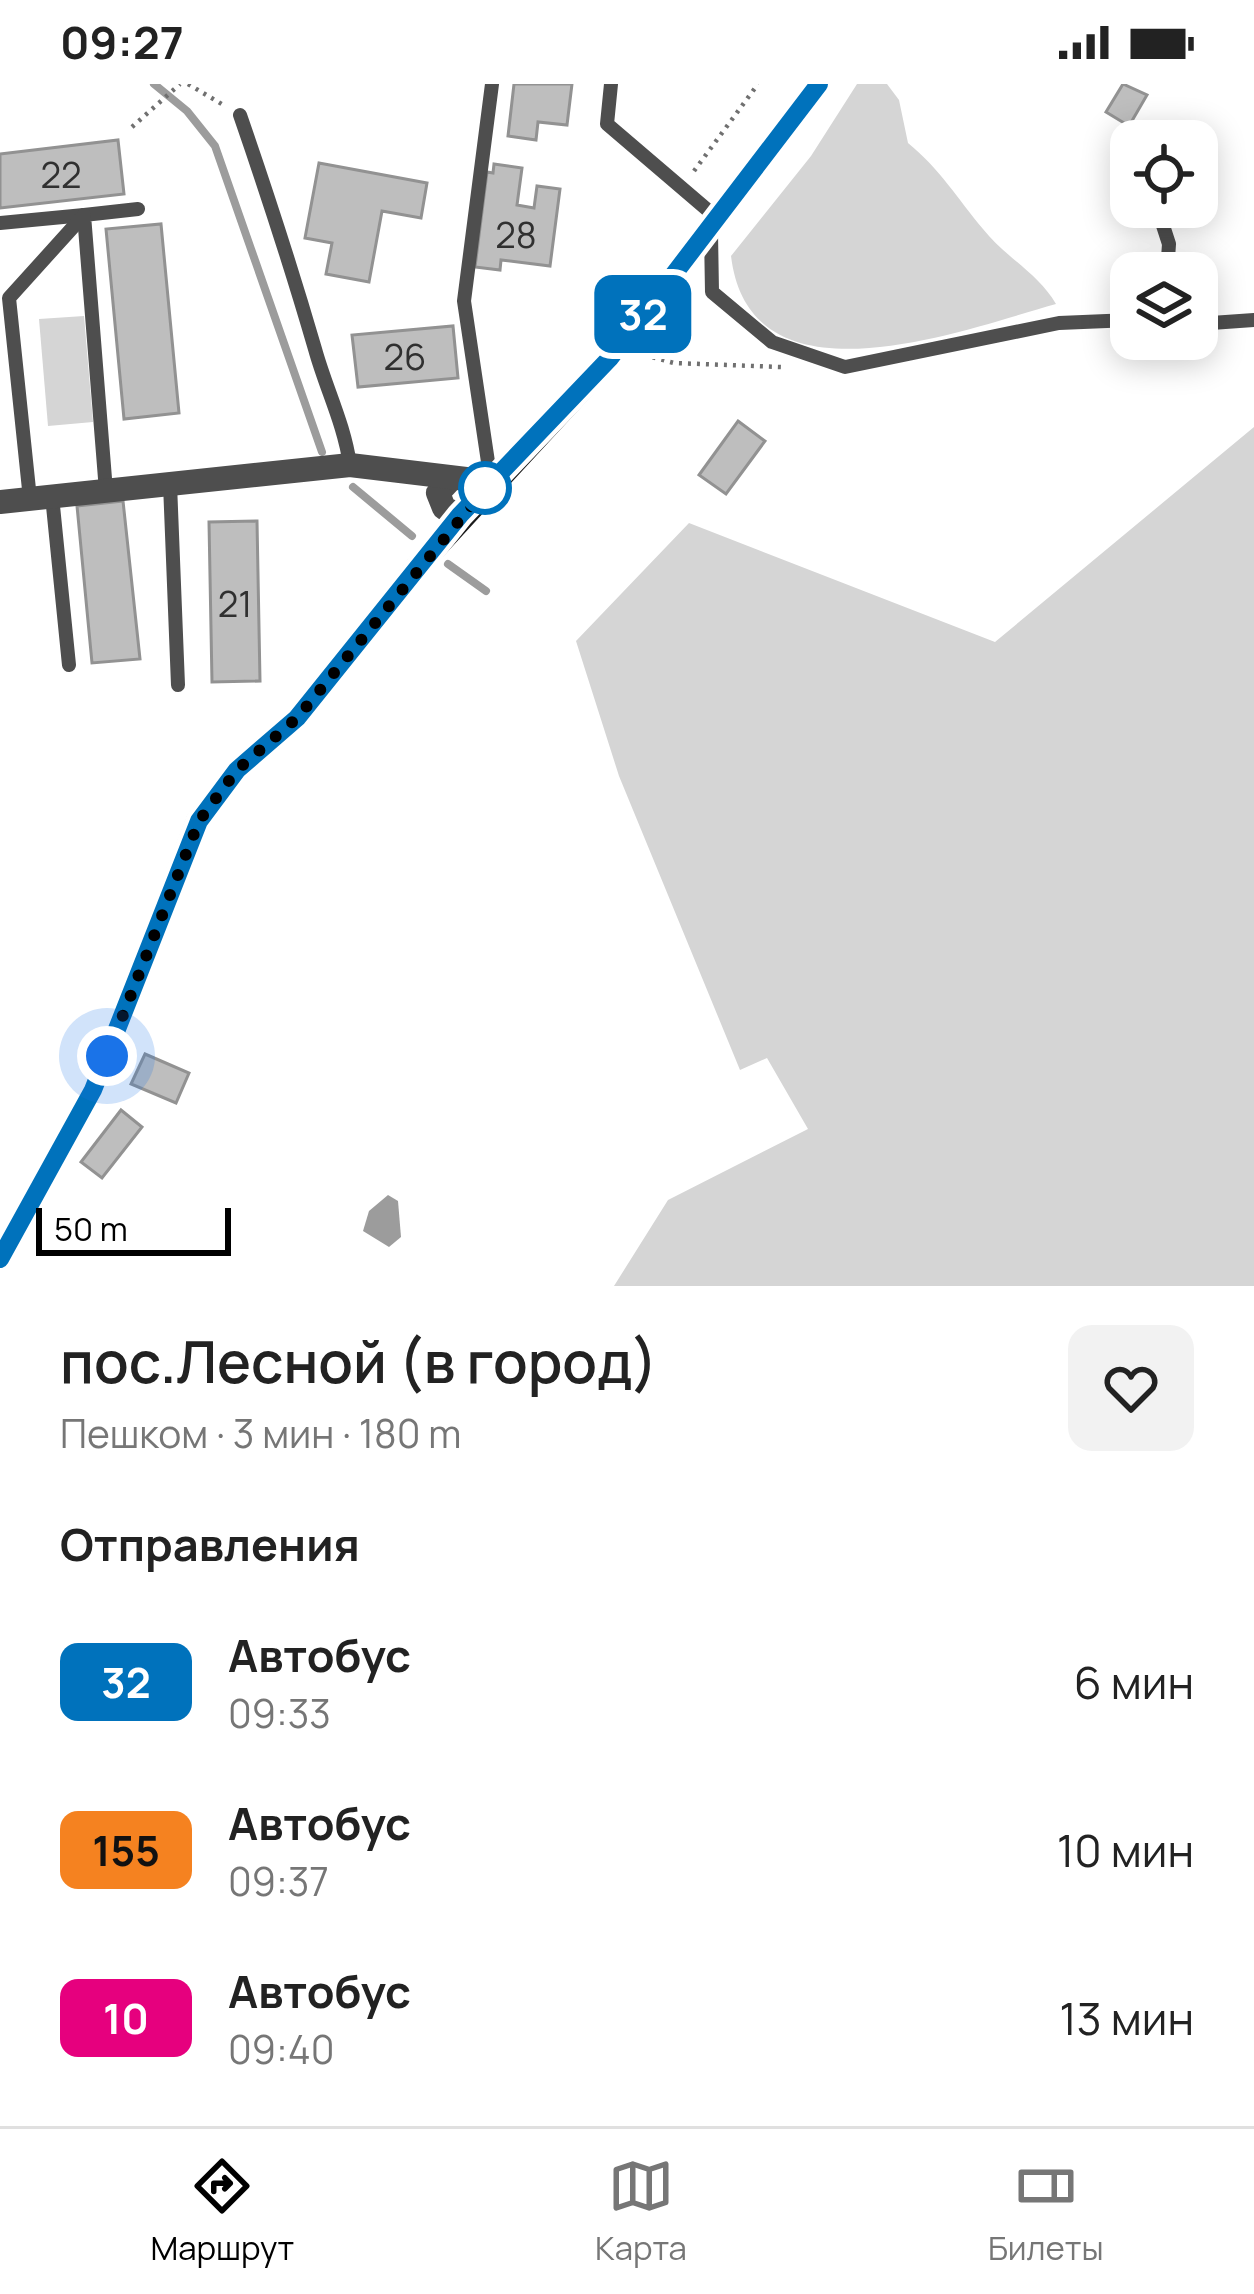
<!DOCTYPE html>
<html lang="ru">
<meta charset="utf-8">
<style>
:root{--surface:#fff;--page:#f2f2f2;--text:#222;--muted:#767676;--line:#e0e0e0;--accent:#000}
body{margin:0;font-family:Manrope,sans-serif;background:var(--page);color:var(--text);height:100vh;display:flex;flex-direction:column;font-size:45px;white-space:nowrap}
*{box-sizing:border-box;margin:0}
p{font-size:39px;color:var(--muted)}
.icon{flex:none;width:66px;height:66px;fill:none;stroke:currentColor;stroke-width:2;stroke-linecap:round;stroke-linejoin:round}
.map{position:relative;height:1202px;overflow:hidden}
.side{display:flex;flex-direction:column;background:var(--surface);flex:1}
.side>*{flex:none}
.badge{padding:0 24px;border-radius:18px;font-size:42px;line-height:78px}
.buttons{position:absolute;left:1110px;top:36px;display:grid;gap:24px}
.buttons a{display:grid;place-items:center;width:108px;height:108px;border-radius:24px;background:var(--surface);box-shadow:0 6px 30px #0003;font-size:60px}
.scale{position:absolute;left:36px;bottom:30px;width:195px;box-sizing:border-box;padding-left:12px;border:6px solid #000;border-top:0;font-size:33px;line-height:42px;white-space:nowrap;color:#000;-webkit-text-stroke:9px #fff;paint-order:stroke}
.you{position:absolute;width:60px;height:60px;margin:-30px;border:9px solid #fff;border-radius:50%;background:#1a73e8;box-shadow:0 0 0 18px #1a73e833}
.map>.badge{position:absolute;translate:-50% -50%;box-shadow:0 0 0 6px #fff}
h2{padding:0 60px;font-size:45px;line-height:108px}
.round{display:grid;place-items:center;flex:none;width:126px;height:126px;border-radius:24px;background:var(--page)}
.head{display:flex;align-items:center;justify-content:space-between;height:204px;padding:0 60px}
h1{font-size:57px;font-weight:600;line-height:90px}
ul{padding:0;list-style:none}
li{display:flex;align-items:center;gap:36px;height:168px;padding:0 60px}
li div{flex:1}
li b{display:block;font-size:45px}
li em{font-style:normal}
li .badge{min-width:132px;font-weight:700;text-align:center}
.status{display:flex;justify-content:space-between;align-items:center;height:84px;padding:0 60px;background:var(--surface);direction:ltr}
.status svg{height:33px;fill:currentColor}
.dock{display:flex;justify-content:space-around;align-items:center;height:168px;border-top:3px solid var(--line);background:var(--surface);font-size:33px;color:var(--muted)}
.dock a{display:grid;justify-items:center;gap:6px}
.dock .current{color:var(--accent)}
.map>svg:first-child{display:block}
.green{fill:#d5d5d5}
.water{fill:#9c9c9c}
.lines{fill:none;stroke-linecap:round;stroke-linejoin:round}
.stream{stroke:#9c9c9c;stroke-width:8}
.building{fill:#bebebe;stroke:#929292;stroke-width:3}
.path{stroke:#707070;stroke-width:4.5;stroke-dasharray:3 6;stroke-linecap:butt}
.lane{stroke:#4e4e4e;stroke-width:14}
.street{stroke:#4e4e4e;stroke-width:24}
.secondary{stroke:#1b1b1b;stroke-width:24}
.line-casing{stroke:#fff;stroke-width:27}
.line{stroke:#0072bc;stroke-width:18}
.walk{stroke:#000;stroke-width:12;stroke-dasharray:0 21.6}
.stop-dot{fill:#fff;stroke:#0072bc;stroke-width:6}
.labels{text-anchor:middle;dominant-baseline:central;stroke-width:9;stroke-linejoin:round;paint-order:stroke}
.number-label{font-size:36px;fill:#303030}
</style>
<div class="status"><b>09:27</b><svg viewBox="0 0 49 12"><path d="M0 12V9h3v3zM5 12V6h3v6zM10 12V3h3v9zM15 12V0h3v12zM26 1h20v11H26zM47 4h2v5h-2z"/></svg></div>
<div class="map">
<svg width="1254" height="1202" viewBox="0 0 1254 1202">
<rect width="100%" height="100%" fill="#fff"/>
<g class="green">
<path d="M857,0H887L899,16L908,59C940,85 957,114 983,145C1005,173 1038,189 1056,220C962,246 750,328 731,172L811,72Z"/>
<path d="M84,232L93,338L48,342L39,235Z"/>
<path d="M1254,343V1202H614L668,1116L808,1045L767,974L740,986L619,692L576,557L689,439L995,558Z"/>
</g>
<path class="water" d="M388,1111L398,1117L401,1153L389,1163L363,1147L369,1127Z"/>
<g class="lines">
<g class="stream">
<path d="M154,0L187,27L215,62L322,368"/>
<path d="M353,403L412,452"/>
<path d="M448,480L486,507"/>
</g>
</g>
<g class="building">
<path d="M514,0H572L567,41L538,38L536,56L508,52Z"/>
<path d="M1123,0L1147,11L1129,42L1106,28Z"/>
<path d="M118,56L124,110L0,124V70Z"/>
<path d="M319,79L427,99L421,134L382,127L369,198L326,190L332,159L305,154Z"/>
<path d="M494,80L522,84L517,121L534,124L537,102L560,105L550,182L501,176L500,186L475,183L487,88L493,89Z"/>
<path d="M161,140L179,329L124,335L106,145Z"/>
<path d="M453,242L458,294L358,303L352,251Z"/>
<path d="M738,337L765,357L726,410L699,391Z"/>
<path d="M123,417L140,575L92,579L77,422Z"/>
<path d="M257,437L260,597L212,598L209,438Z"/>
<path d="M145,970L189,989L176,1019L131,1000Z"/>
<path d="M121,1026L142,1043L102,1094L81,1078Z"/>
</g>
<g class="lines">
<g class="path">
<path d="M188,0L225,22"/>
<path d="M132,43L180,0"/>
<path d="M694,87L758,0"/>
<path d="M644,271L674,279L781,283"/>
</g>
<g class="lane">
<path d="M611,0L607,40L717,134"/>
<path d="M240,31C267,109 292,186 315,265C326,305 344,339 350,381"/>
<path d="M1157,123L1169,160L1167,189"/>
<path d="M0,139L84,131"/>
<path d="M711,149L712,208L772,258L845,283L1059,239L1131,236"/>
<path d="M1197,240L1254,236"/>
<path d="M491,398L464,217L492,0"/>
<path d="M170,400L178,601"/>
<path d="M106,407L84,131L138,125"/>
<path d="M52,412L69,581"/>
<path d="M30,415L9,214L84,131"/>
</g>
<g class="street">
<path d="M452,394L438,409L444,424L460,432"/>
<path d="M0,418L350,381L491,398"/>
<path d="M0,1175L93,1006L198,737L237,686L297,634L418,482"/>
</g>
<path class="secondary" d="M418,482L610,274L819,0"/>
</g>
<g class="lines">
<defs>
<path id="line" d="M0,1175L93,1006L199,737L237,686L297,634L460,431L610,274L819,0"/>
</defs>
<use href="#line" class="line-casing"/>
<use href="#line" class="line"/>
<path class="walk" d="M107,972L199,737L237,686L297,634L491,398L485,404"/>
</g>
<circle class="stop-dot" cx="485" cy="404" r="24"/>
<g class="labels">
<g class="number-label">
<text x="61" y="90">22</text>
<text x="516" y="150">28</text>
<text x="405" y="272">26</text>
<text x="235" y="519">21</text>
</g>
</g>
</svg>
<div class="buttons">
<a><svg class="icon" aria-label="locate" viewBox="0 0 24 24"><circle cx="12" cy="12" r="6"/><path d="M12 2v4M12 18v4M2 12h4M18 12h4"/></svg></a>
<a><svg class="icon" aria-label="layers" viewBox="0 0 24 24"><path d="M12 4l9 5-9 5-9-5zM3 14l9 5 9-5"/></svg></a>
</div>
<div class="scale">50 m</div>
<div class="you" style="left:107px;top:972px"></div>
<b class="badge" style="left:643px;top:230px;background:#0072bc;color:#fff">32</b>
</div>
<section class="side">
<div class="head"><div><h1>пос.Лесной (в город)</h1><p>Пешком · 3 мин · 180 m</p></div><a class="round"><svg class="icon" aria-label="heart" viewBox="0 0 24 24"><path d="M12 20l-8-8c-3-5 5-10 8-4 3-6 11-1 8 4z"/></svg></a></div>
<h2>Отправления</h2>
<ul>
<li><span class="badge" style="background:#0072bc;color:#fff">32</span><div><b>Автобус</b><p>09:33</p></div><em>6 мин</em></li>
<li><span class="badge" style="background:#f58220;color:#111">155</span><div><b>Автобус</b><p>09:37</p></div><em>10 мин</em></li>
<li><span class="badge" style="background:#e6007e;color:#fff">10</span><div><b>Автобус</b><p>09:40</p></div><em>13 мин</em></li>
</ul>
</section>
<nav class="dock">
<a class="current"><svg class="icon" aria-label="directions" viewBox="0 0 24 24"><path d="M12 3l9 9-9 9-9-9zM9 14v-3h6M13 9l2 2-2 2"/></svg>Маршрут</a>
<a><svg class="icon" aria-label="map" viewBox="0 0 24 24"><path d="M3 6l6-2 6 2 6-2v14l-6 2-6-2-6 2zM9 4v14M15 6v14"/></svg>Карта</a>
<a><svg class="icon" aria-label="tickets" viewBox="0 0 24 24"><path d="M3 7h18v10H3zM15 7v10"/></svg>Билеты</a>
</nav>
